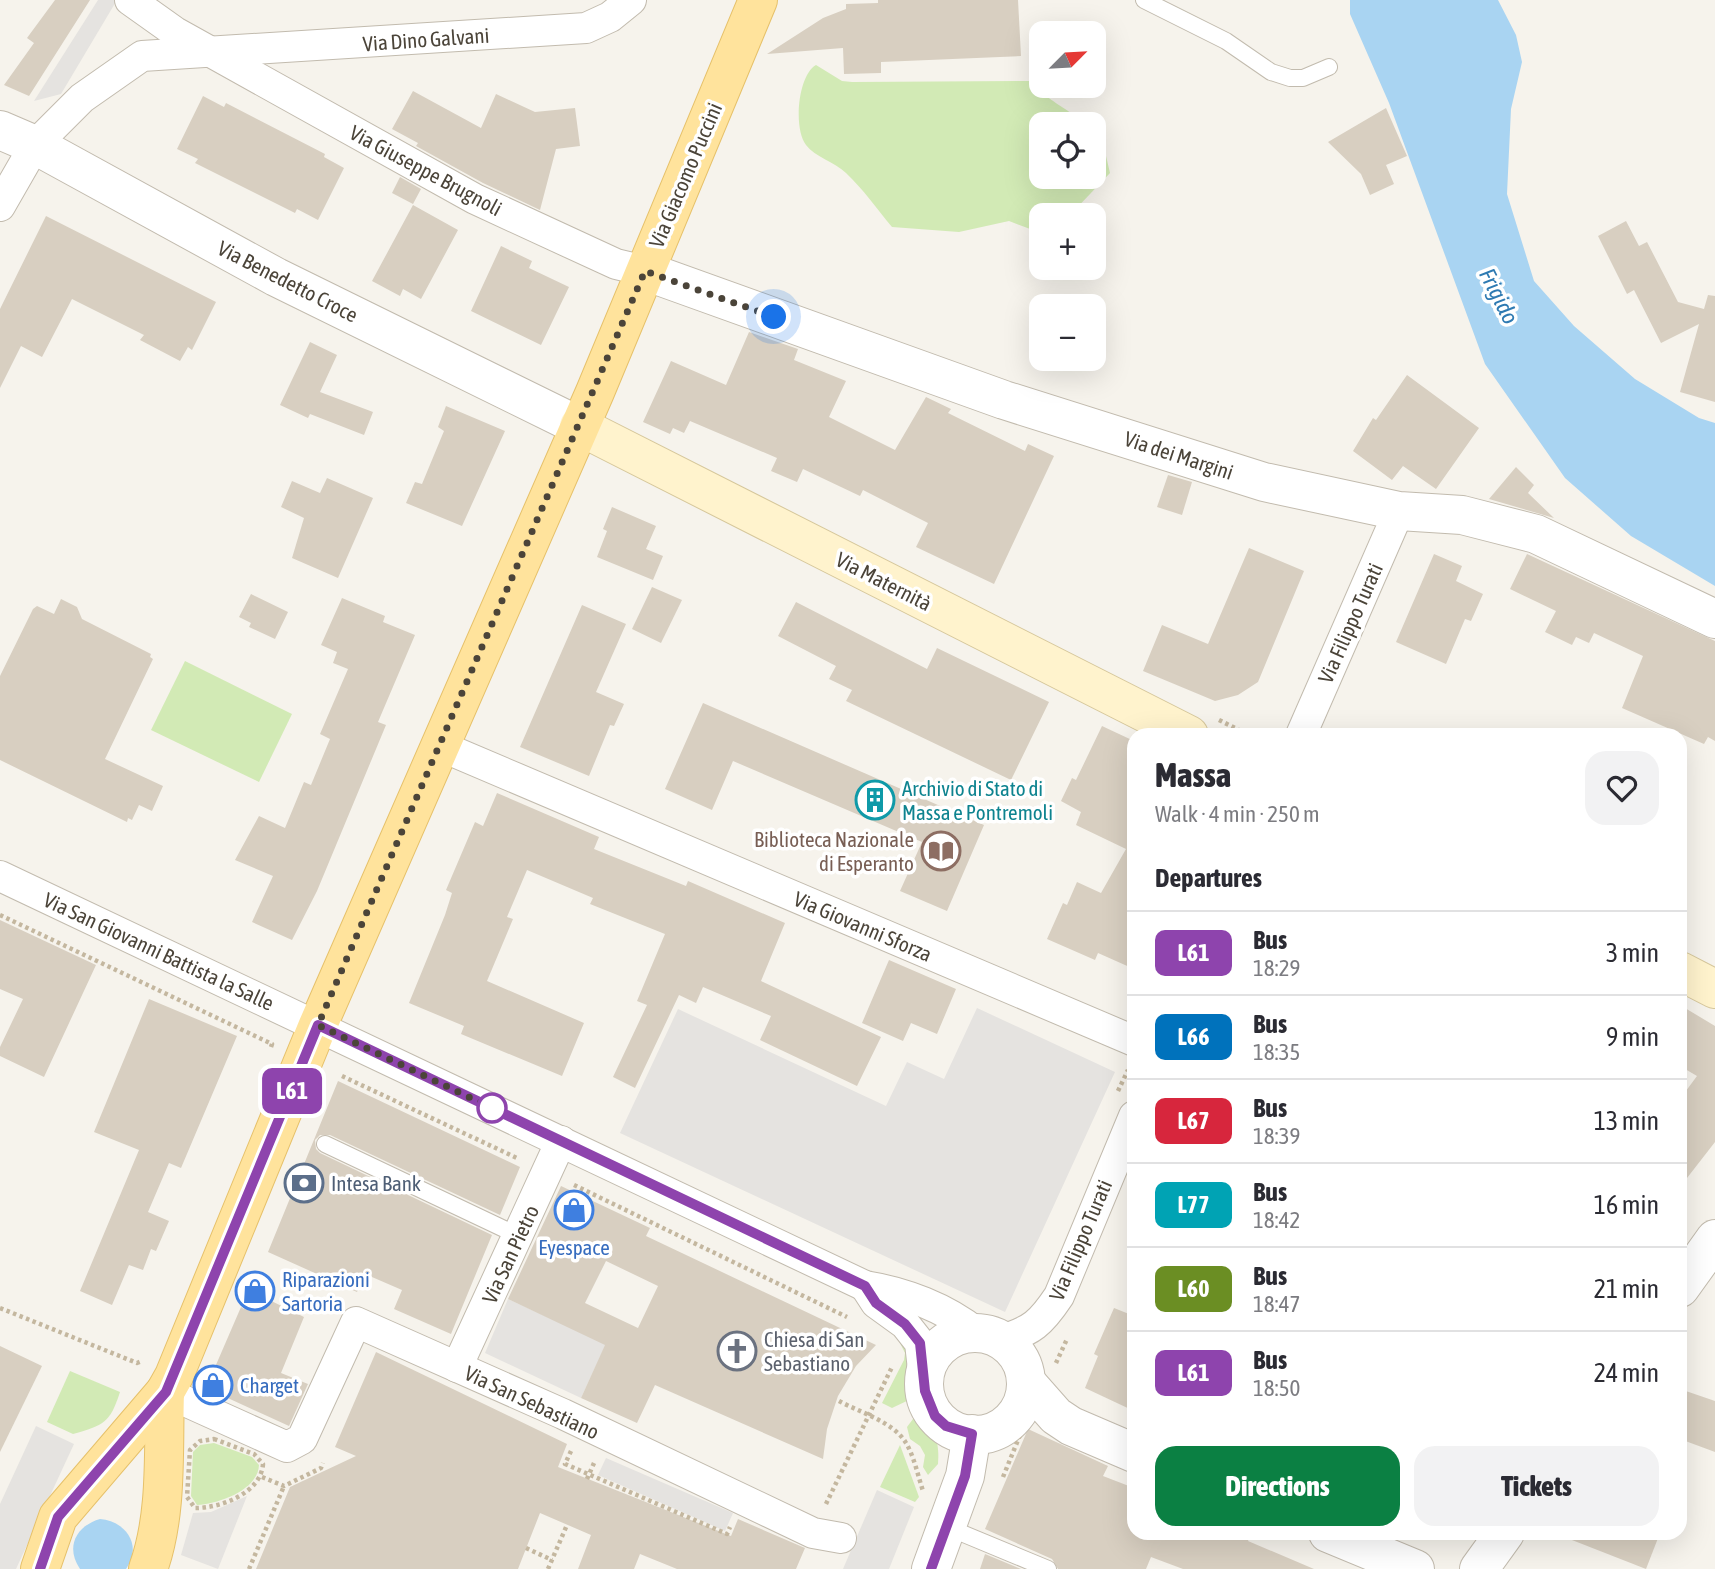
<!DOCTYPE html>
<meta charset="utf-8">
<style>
:root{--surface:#fff;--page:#f2f2f3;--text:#2b2b33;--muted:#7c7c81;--line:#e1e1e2;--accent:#0b8043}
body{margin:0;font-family:"Asap Condensed",sans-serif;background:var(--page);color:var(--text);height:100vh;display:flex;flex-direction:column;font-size:26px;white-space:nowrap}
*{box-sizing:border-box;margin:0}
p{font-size:23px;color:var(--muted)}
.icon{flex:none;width:38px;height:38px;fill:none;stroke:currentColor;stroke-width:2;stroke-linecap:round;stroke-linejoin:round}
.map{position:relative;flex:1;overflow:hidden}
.drawer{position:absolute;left:1127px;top:728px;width:560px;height:812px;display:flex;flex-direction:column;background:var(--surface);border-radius:21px;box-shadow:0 7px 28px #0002}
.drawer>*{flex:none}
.badge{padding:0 14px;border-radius:10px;font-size:24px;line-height:46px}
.needle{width:46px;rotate:66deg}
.controls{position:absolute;left:1029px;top:21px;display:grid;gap:14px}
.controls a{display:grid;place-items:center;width:77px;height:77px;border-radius:14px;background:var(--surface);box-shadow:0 7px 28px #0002;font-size:35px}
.you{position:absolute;width:35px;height:35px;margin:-18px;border:5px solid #fff;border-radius:50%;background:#1a73e8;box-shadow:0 0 0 10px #1a73e833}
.map>.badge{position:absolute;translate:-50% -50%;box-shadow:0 0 0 4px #fff}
h2{padding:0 28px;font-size:26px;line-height:63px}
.round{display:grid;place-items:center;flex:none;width:74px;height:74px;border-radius:21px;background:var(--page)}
.head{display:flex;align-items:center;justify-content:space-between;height:119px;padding:0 28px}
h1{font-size:33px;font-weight:800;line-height:52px}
.action{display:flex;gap:14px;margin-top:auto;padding:14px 28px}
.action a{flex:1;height:80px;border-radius:21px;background:var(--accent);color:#fff;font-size:28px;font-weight:800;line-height:80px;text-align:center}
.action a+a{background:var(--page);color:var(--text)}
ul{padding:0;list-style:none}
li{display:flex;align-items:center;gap:21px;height:84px;padding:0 28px;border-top:2px solid var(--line)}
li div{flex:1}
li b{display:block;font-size:26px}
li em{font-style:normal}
li .badge{min-width:77px;font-weight:700;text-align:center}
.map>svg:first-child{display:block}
.green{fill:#d2eab5}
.parking{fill:#e5e3e0}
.water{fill:#a9d4f2}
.building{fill:#d8cfc1;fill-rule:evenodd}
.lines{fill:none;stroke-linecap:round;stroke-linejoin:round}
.service-casing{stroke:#c2bbae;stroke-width:18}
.minor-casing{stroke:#c2bbae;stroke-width:32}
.tertiary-casing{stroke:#c2bbae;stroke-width:40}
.secondary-casing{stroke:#d6c79b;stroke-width:40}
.primary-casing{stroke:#e6c16a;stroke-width:40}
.path{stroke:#c4b79f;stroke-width:4.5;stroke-dasharray:3.5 3.5;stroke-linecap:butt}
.service{stroke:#fff;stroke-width:16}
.minor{stroke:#fff;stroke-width:30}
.tertiary{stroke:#fff;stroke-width:38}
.secondary{stroke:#fff3cd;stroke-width:38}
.primary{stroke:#ffe39c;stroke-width:38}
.line-casing{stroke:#fff;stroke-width:16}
.line{stroke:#8e44ad;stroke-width:10}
.walk{stroke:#4b4439;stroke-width:7;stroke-dasharray:0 12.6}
.stop-dot{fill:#fff;stroke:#8e44ad;stroke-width:3.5}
.labels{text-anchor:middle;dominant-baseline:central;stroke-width:7;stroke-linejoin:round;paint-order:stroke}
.street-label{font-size:21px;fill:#4b4439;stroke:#fff}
.culture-label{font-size:21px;fill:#0d838f;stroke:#fff;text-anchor:start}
.education-label{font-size:21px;fill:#785e54;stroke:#fff;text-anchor:end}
.service-label{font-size:21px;fill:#4e5e75;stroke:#fff;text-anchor:start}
.shop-label{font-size:21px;fill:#366cbe;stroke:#fff;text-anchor:start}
.worship-label{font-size:21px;fill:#5b616d;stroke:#fff;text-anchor:start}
.water-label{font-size:23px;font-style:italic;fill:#2e7ab2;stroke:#fff}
</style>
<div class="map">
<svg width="1715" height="1569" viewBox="0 0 1715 1569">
<rect width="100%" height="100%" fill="#f6f3ec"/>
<g class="green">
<path d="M816,65L842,81L852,82L1034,81C1044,101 1069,107 1083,124H1041V177H1094V139L1106,156L1110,173L1070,215H1041V233L1009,221L959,232L892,227C877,209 863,189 846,173C835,162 815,157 806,145C793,128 798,75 816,65Z"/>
<path d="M185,661L292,714L259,782L151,730Z"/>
<path d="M907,1338L911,1399L892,1408L882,1403L904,1360L905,1353L900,1343Z"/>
<path d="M70,1371L120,1392C110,1423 104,1425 73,1434L47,1422Z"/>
<path d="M913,1419C936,1419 940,1447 938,1464L928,1475L923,1467L925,1455L920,1446L910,1439L907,1427Z"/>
<path d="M214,1443L252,1457L259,1465C258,1490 219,1504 197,1505L191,1496L193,1452L200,1445Z"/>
<path d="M900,1445L919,1497L915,1502L880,1487Z"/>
</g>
<g class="parking">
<path d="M98,0H117L61,94L34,101Z"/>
<path d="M977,1008L1115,1072L1005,1312L620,1133L678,1009L886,1106L907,1062L944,1079Z"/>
<path d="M508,1299L606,1344L581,1398L485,1353Z"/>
<path d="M36,1426L74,1444L16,1569H0V1504Z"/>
<path d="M606,1458L733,1513L725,1531L598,1475Z"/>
<path d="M877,1490L914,1507L889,1569H843Z"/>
<path d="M247,1496L218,1569L181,1555L193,1513L211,1512Z"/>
</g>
<g class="water">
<path d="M1350,0H1498L1516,35L1522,62L1511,109L1507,194L1534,281L1574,326L1635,379L1699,418L1715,423V586L1631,536L1565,478L1485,364L1389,103L1350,14Z"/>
<path d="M100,1519C126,1521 143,1546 126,1569H80C65,1547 76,1526 100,1519Z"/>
</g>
<g class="building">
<path d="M55,0H90L29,96L4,85L34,43L27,38Z"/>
<path d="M878,0H1018L1021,56L881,62V73L844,74L843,48L767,54L823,18L846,9V4L878,3Z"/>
<path d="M413,91L481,128L496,94L535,112L575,108L580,146L556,149L540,210L483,183L416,146L418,143L392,129Z"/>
<path d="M203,96L224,107L226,103L325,154L324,157L344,168L318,220L297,209L295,213L195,163L198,159L177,149Z"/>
<path d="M1386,108L1407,156L1386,165L1394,184L1370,195L1361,174L1328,142Z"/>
<path d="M400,177L421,189L413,204L392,193Z"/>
<path d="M413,205L458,230L421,299L403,289L400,296L372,281Z"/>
<path d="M46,216L216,302L192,350L188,347L180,361L140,340L144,335L72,299L42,357L21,346L0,388V309Z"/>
<path d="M1626,221L1639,246L1647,242L1678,302L1704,309L1708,295L1715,296V402L1680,392L1699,324L1661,343L1634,290L1627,294L1598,236Z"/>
<path d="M501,246L532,261L529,268L569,287L541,345L471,311Z"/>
<path d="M749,332L798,349L794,360L846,381L829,417L895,450L926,397L951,409L948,413L1025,451L1028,444L1054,456L994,584L916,547L928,523L863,490L860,496L803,469L797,482L771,471L777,458L690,421L684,433L673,428L670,434L643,422L671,361L726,385Z"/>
<path d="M310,342L337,355L320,392L373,412L364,435L310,414L308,418L280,405Z"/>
<path d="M1407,375L1479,428L1436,489L1403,466L1392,480L1353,451L1373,418L1376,420Z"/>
<path d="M446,406L505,431L462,526L406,503L415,482L422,484L444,431L438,427Z"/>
<path d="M1516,467L1534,485L1528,493L1554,518L1489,499Z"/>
<path d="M1168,475L1192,482L1182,515L1157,507Z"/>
<path d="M327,478L373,498L338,578L292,558L304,518L281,507L292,481L320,493Z"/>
<path d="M612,507L656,526L646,549L663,556L653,580L597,557L607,531L603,529Z"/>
<path d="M1249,548L1304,571L1258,682L1238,695L1215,701L1143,671L1162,625L1208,644Z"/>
<path d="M1434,554L1462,566L1456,581L1483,594L1471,621L1465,619L1446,664L1396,642Z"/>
<path d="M1527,554L1715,641V741L1708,737L1704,744L1622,708L1643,656L1594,633L1589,643L1576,637L1572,645L1545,632L1556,611L1510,589Z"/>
<path d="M652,587L682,600L661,643L632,629Z"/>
<path d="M251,594L288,612L275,639L249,627L251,623L239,617Z"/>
<path d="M342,598L385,616L383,622L415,635L378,722L386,725L317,891L292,940L252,922L273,876L235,860L259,816L285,828L304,782L311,785L330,739L320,734L348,669L333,663L337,652L321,645Z"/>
<path d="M61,599L77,607L82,619L151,654L150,657L153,659L105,759L163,786L152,811L139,805L132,820L128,818L127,822L0,760V676L33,609L37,606L54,614Z"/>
<path d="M796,602L927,669L937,648L1049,702L1011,780L846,701L852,690L829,679L836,666L778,636Z"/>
<path d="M582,605L626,624L596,692L624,704L614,726L610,725L589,776L520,747Z"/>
<path d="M703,703L984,825L947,911L900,891L922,842L733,761L712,810L665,789Z"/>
<path d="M1102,726L1134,741V969L1098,953L1095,960L1047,939L1063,903L1067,905L1077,882L1101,893L1126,849L1076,825L1081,812L1061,801L1072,778L1076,780Z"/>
<path d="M497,793L599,837L594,849L686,886L688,881L785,923L761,981L881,1037L857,1086L760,1040L771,1016L703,987L696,1003L679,995L635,1088L613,1077L647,1005L637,1001L665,934L590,904L593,898L527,870L507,917L513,919L487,981L584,1023L562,1076L461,1034L464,1026L409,1003L445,915L452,893L446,890L475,822L483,826Z"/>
<path d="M0,920L96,965L44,1077L0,1056V1047L23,999L0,989Z"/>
<path d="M889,960L956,989L937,1034L911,1023L903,1041L862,1023Z"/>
<path d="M149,999L237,1036L181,1168L169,1163L148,1212L169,1221L156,1251L151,1249L143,1270L129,1265L112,1305L80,1291L139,1150L94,1132Z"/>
<path d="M1680,1005L1715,1026V1142L1680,1187V1099L1697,1076L1680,1066Z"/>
<path d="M338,1081L520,1167L500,1215L330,1135H320L315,1140L316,1149L320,1153L492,1235L451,1334L394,1309L402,1290L365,1274L357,1292L268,1252Z"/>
<path d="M561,1186L650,1228L646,1236L876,1345L856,1366L838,1396L827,1429L823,1459L655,1385L637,1423L581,1398L605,1345L508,1299ZM606,1261L658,1286L638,1328L585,1303Z"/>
<path d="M251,1291L304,1317L281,1373L308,1384L289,1426L206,1388L241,1307L244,1309Z"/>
<path d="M1114,1308L1134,1316V1411L1085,1388L1098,1356L1094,1354Z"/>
<path d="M0,1346L42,1366L0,1452Z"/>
<path d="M376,1352L567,1444L558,1467L731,1536L738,1519L805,1548L796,1569H677L640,1554L634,1569H578L591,1535L540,1513L518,1569H256L290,1487L356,1456L335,1447Z"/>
<path d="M1680,1389L1715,1401V1452L1680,1439Z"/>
<path d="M1028,1429L1108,1466L1103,1476L1134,1488V1533H1251L1248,1541L1314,1569H1183L1151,1557L1146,1569H1058L1052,1559L985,1529Z"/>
<path d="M1554,1533H1660L1646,1569Z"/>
<path d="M985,1554L1021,1569H980Z"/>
</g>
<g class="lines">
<defs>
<g id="service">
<path d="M1144,0L1226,41L1271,72L1290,78H1303L1329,67"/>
<path d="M325,1144L519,1236"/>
<path d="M947,1527L1048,1569"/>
</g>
<g id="minor">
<path d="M130,0L175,32L475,199L616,264L645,271"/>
<path d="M0,206L35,145L82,98L142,56L586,28L610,17L631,0"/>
<path d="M1301,735L1399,511"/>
<path d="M438,745L1134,1041"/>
<path d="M0,876L865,1286C904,1292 946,1308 977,1333"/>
<path d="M865,1286L876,1303L905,1324L920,1343L924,1378"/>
<path d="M1001,1340C1032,1331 1041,1323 1059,1296L1134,1116"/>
<path d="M457,1367L561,1141"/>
<path d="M165,1392L287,1447L302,1439L356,1322L563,1414L813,1533L841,1538"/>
</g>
<g id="tertiary">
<path d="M0,130L35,145L276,277L579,426"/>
<path d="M645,271L1004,400L1264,482L1399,511L1462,515L1536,534L1715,619"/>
<path d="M1680,1288L1715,1239"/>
<circle cx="975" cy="1384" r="51"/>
<path d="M1026,1382L1056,1416L1071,1426L1134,1453"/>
<path d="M1328,1533L1415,1569"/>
<path d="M931,1569L965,1476L972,1434"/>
<path d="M1479,1569L1505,1533"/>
</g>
<g id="secondary">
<path d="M579,426L1189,735"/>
<path d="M1680,971L1715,989"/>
</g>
<g id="primary">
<path d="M40,1569L58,1517L165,1392L174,1376L318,1025L595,392L758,0"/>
<path d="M148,1569C168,1514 163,1449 165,1392"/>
</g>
</defs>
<use href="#service" class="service-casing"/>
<use href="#minor" class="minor-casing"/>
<use href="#tertiary" class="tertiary-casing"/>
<use href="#secondary" class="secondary-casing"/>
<use href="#primary" class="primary-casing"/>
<g class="path">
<path d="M1219,720L1249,735"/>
<path d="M0,915L272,1044L271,1047"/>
<path d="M342,1076L519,1159"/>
<path d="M1118,1091L1128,1070"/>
<path d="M574,1185L847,1317"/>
<path d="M0,1308L137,1363L142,1361"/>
<path d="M1056,1363L1067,1339"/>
<path d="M839,1401C859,1412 894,1422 906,1443C914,1456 918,1476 923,1491"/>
<path d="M214,1439L254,1454L263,1464C261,1493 221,1508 195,1508L187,1497L190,1450L200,1441Z"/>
<path d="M571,1451L565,1464L727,1534L730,1527"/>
<path d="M262,1477L284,1486L321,1468L323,1463"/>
<path d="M1003,1477L1022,1430"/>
<path d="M587,1479L594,1463"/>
<path d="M826,1504L892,1367"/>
<path d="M526,1548L552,1560"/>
<path d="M249,1569L284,1486"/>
<path d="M548,1569L567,1525"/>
</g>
<use href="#service" class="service"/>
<use href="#minor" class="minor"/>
<use href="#tertiary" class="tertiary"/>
<use href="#secondary" class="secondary"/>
<use href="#primary" class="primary"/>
</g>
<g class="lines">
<defs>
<path id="line" d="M40,1569L58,1517L166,1392L318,1025L865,1286L876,1303L905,1324L920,1343L925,1391L935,1416L946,1426L972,1434L965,1476L931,1569"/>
</defs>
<use href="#line" class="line-casing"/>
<use href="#line" class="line"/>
<path class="walk" d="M492,1108L318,1025L645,271L774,317"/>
</g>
<defs>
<symbol id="building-ring" viewBox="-11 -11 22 22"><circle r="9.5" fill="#fff" stroke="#0f9aa8" stroke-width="1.5"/><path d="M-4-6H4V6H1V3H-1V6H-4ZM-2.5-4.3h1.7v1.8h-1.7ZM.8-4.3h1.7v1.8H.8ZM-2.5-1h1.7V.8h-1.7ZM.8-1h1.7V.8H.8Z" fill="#0f9aa8"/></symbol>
<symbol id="library-ring" viewBox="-11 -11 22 22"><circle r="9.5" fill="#fff" stroke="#8d6e63" stroke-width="1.5"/><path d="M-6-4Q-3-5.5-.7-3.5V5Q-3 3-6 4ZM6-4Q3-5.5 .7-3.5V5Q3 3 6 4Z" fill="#8d6e63"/></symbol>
<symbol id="bank-ring" viewBox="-11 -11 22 22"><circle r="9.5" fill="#fff" stroke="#5c6f8a" stroke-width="1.5"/><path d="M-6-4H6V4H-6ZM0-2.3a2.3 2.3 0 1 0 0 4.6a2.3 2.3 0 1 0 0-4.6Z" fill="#5c6f8a"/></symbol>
<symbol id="shop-ring" viewBox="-11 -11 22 22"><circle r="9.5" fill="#fff" stroke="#3f7fe0" stroke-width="1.5"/><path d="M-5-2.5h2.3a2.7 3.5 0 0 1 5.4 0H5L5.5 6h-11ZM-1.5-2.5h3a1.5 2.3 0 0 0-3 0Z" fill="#3f7fe0"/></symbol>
<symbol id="church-ring" viewBox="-11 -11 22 22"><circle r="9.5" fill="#fff" stroke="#6b7280" stroke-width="1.5"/><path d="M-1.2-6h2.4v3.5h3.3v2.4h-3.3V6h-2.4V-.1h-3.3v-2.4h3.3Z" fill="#6b7280"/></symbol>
</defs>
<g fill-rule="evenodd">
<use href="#building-ring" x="853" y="778" width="44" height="44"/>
<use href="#library-ring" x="919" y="829" width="44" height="44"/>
<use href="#bank-ring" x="282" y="1161" width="44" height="44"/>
<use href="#shop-ring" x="552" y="1188" width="44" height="44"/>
<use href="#shop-ring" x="233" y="1269" width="44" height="44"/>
<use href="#church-ring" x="715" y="1329" width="44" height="44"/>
<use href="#shop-ring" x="191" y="1363" width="44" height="44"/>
</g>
<circle class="stop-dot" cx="492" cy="1108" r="14"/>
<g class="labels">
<g class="street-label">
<text transform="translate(426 39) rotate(-4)">Via Dino Galvani</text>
<text transform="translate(426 170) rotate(28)">Via Giuseppe Brugnoli</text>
<text transform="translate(685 175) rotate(-67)">Via Giacomo Puccini</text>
<text transform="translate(288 281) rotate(27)">Via Benedetto Croce</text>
<text transform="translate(1179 455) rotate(18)">Via dei Margini</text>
<text transform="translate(884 581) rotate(27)">Via Maternità</text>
<text transform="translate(1350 623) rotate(-66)">Via Filippo Turati</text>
<text transform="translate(863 926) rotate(23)">Via Giovanni Sforza</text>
<text transform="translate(159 951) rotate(25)">Via San Giovanni Battista la Salle</text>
<text transform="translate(1080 1240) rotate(-67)">Via Filippo Turati</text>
<text transform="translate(510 1254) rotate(-65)">Via San Pietro</text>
<text transform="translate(532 1402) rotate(25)">Via San Sebastiano</text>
</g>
<g class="culture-label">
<text x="902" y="788">Archivio di Stato di<tspan x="902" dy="24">Massa e Pontremoli</tspan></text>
</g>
<g class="education-label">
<text x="914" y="839">Biblioteca Nazionale<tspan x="914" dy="24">di Esperanto</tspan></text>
</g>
<g class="service-label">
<text x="331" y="1183">Intesa Bank</text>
</g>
<g class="shop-label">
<text x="574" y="1247" text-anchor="middle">Eyespace</text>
<text x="282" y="1279">Riparazioni<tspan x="282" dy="24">Sartoria</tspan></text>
<text x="240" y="1385">Charget</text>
</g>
<g class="worship-label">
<text x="764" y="1339">Chiesa di San<tspan x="764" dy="24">Sebastiano</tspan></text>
</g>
<g class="water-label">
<text transform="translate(1499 296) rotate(63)">Frigido</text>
</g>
</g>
</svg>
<div class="controls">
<a><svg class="needle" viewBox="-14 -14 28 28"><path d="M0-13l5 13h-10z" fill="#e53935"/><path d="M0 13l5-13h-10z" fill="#7c7c81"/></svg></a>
<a><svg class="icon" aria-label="locate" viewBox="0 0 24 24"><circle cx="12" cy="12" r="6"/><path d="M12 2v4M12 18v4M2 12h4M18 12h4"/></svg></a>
<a>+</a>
<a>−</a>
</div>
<div class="you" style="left:774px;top:317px"></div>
<b class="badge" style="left:292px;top:1091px;background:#8e44ad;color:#fff">L61</b>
<section class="drawer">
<div class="head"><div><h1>Massa</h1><p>Walk · 4 min · 250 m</p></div><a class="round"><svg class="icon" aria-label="heart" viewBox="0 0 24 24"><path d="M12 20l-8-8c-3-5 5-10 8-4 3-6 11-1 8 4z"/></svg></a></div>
<h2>Departures</h2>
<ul>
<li><span class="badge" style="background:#8e44ad;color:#fff">L61</span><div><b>Bus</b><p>18:29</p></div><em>3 min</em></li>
<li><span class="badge" style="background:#0072bc;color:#fff">L66</span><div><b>Bus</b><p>18:35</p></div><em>9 min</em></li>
<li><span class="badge" style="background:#d7263d;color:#fff">L67</span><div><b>Bus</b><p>18:39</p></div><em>13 min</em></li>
<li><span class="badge" style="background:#00a3b4;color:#fff">L77</span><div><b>Bus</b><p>18:42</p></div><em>16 min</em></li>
<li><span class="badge" style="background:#6b8e23;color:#fff">L60</span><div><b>Bus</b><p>18:47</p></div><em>21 min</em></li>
<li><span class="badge" style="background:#8e44ad;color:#fff">L61</span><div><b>Bus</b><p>18:50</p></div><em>24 min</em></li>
</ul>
<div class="action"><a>Directions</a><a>Tickets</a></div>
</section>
</div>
